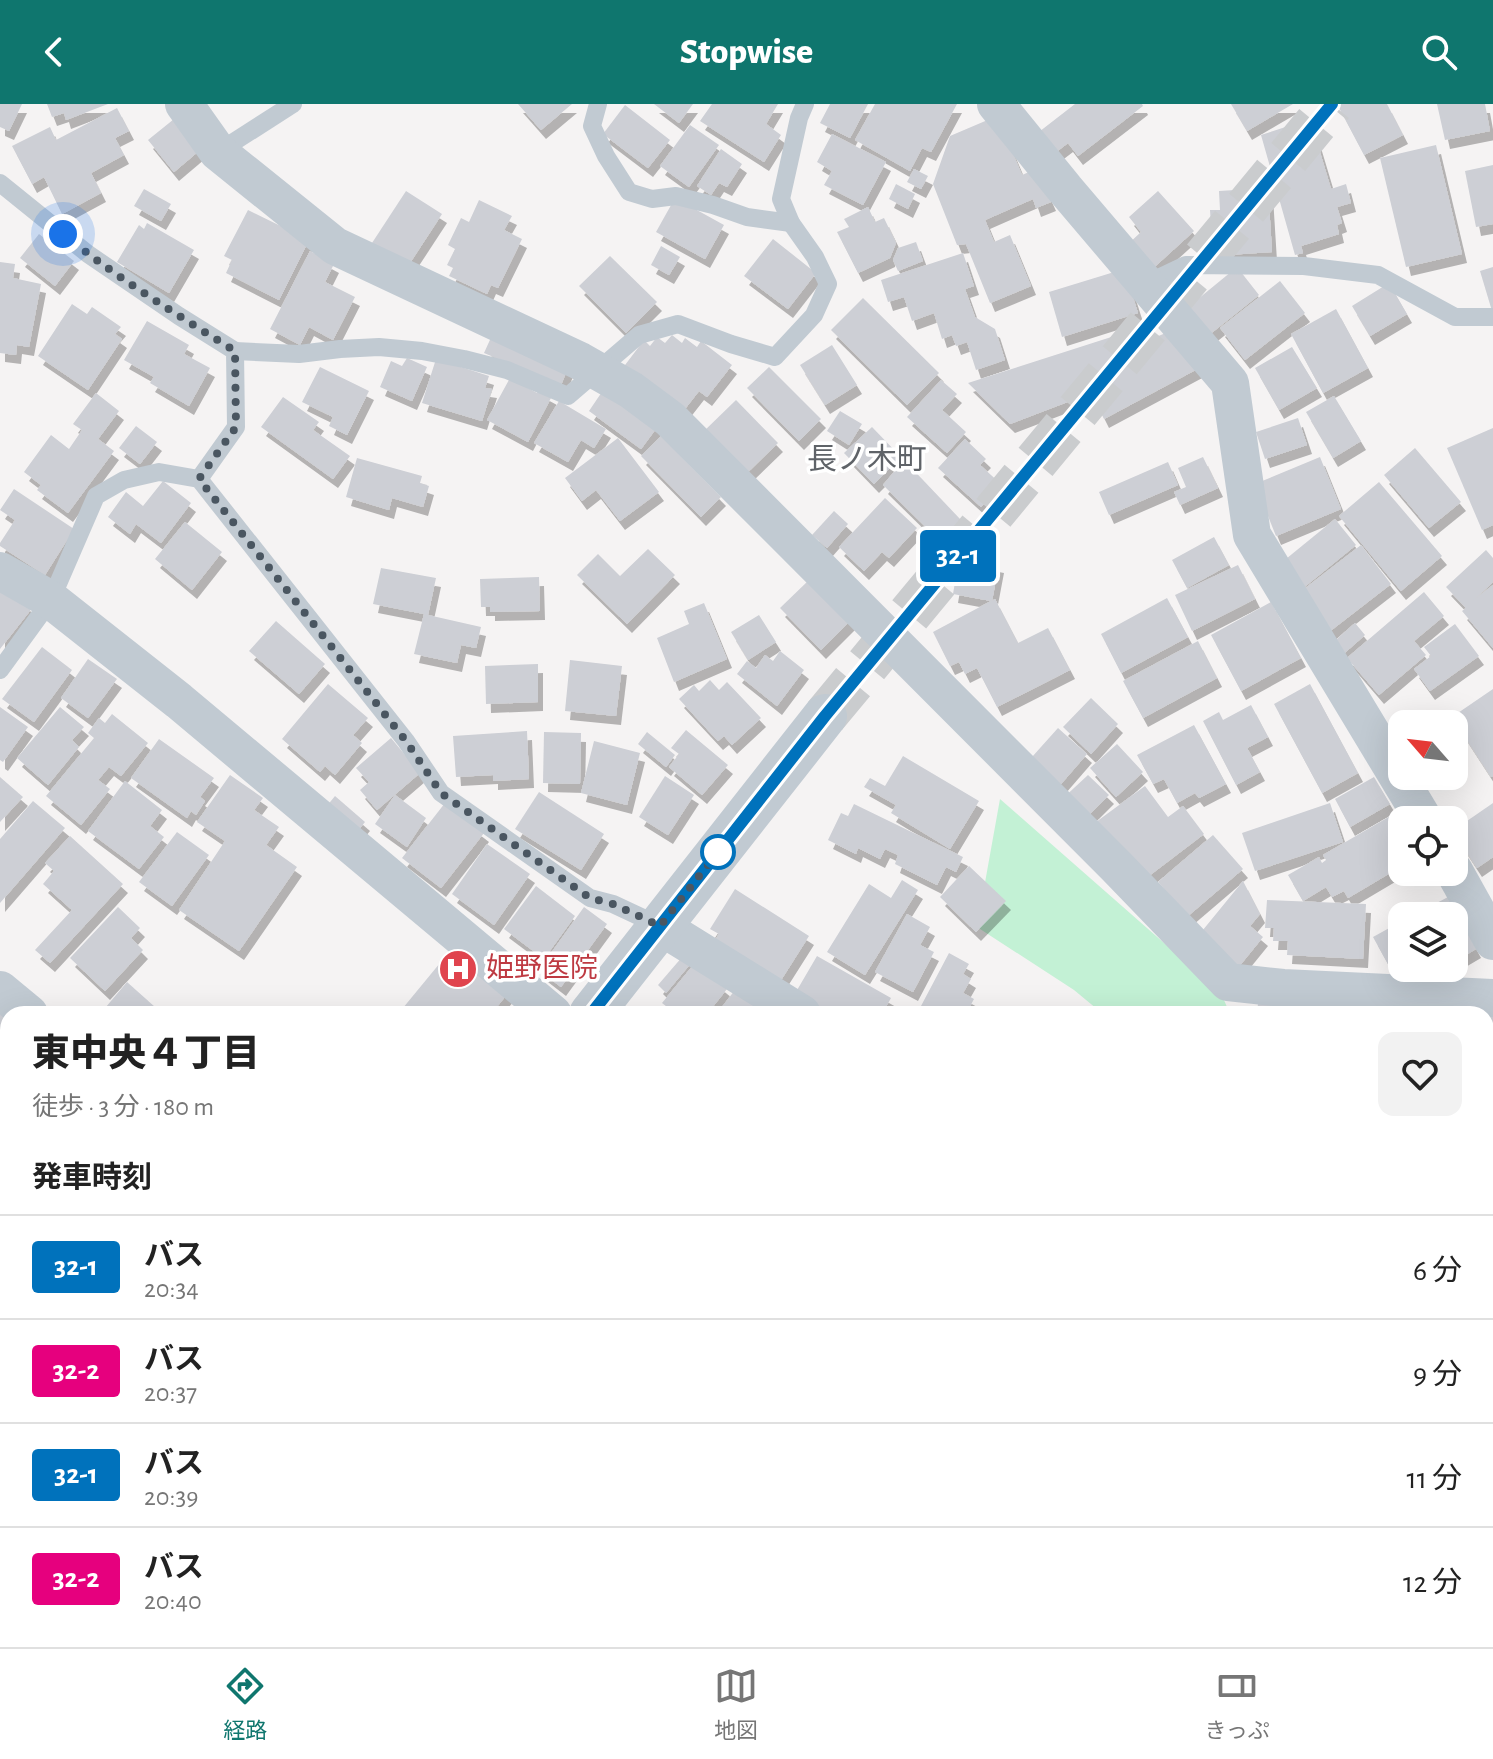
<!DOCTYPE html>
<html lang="ja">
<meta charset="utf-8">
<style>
:root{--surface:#fff;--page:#f2f2f2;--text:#222;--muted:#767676;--line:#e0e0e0;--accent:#0f766e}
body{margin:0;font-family:"Alegreya Sans","Noto Sans JP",sans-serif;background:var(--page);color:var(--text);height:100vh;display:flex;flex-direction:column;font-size:30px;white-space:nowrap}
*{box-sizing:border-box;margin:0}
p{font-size:26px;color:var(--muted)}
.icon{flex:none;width:44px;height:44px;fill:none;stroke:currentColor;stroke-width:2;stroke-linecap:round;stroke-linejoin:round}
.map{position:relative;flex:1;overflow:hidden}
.sheet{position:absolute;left:0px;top:902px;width:1494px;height:642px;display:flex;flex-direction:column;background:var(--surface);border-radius:24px 24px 0 0;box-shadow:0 8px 32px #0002}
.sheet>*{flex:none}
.badge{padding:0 16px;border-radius:6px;font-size:28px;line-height:52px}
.needle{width:52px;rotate:298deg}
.buttons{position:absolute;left:1388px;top:606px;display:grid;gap:16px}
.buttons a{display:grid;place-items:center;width:80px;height:80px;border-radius:16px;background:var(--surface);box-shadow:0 8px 32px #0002;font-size:40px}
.you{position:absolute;width:40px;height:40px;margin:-20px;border:6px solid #fff;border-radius:50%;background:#1a73e8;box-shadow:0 0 0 12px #1a73e833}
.map>.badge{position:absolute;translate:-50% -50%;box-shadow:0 0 0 4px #fff}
h2{padding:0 32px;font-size:30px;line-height:72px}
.round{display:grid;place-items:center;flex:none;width:84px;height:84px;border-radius:16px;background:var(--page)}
.summary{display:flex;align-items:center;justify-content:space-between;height:136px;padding:0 32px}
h1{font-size:38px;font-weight:800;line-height:60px}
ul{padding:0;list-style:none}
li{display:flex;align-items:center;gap:24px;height:104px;padding:0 32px;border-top:2px solid var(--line)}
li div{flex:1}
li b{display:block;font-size:30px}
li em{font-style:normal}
li .badge{min-width:88px;font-weight:700;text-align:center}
header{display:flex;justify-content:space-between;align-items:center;height:104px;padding:0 32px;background:var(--accent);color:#fff;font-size:36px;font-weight:800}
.menu{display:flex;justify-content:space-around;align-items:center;height:112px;border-top:2px solid var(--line);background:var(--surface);font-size:22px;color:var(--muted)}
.menu a{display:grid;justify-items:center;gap:4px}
.menu .selected{color:var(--accent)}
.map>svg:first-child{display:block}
.green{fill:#c3f1d5}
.building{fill:#cdcfd5;filter:url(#shadow)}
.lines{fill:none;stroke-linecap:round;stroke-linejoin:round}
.tertiary-tunnel{stroke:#caccce;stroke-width:44;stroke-dasharray:44 22;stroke-linecap:butt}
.service{stroke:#c1cad2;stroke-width:18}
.minor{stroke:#c1cad2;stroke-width:38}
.tertiary{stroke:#c1cad2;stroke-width:44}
.line-casing{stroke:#fff;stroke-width:18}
.line{stroke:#0072bc;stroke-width:12}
.walk{stroke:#4a5661;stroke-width:8;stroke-dasharray:0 14.4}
.stop-dot{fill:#fff;stroke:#0072bc;stroke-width:4}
.labels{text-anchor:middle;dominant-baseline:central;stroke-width:7;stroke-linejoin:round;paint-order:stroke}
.health-label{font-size:28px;fill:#be3a42;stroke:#fff;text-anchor:start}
.neighbourhood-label{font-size:30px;fill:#5f6368;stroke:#fff}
</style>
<header><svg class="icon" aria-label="back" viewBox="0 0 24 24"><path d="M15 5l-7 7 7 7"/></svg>Stopwise<svg class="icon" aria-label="search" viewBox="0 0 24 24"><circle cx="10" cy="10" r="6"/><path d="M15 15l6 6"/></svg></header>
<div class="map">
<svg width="1493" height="1543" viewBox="0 0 1493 1543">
<defs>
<filter id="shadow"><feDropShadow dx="5" dy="9" stdDeviation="0" flood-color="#0004"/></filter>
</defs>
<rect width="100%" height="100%" fill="#f5f3f3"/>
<path class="green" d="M1000,695L1221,889L1230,910H1103L1074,886L977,823Z"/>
<g class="building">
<path d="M0,0H22L9,27L0,23Z"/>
<path d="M47,0H108L66,16L64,9L52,13Z"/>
<path d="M518,0H572L541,26Z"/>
<path d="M654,0H693L679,19Z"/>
<path d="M712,0H778L766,20L781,31L764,58L700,17Z"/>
<path d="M830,0H868L850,34L820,19Z"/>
<path d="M875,0H957L931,48L922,44L910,67L855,36Z"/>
<path d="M1075,0H1142L1143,2L1078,52L1068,39L1051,52L1035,31Z"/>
<path d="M1231,0H1293L1247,27Z"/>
<path d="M1337,0H1387L1403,31L1364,51Z"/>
<path d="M1437,0H1485L1490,27L1445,36Z"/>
<path d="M625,1L670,36L648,64L603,30Z"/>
<path d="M117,4L129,27L115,34L124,51L91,69L101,89L62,110L44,73L32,80L12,42L50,23L56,36Z"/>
<path d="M997,12L1022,71L1036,65L1051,98L1036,104L1033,95L985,116L994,138L1010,131L1031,182L990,199L966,140L957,141L933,80L950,32Z"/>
<path d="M174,15L200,46L174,68L148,36Z"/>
<path d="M1310,15L1331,85L1346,80L1351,99L1337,103L1342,119L1337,121L1339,130L1301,142L1303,149L1295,151L1261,31Z"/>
<path d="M690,21L719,41L689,83L660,62Z"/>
<path d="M832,30L886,58L863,101L824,81L832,67L817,58Z"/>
<path d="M1436,41L1462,150L1406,163L1380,54Z"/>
<path d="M721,45L742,60L727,83L719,79L711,91L697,82Z"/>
<path d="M1493,61V120L1476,123L1465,67Z"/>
<path d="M914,65L928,72L921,85L907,78Z"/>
<path d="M896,80L915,90L908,105L889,95Z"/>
<path d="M1268,84L1272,148L1213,152L1210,106H1220L1219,87Z"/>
<path d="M144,85L171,100L161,117L134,102Z"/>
<path d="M406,87L442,110L408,162L372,139Z"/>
<path d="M1158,87L1194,127L1149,168L1126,142L1141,128L1129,113Z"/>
<path d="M675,94L724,121L705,155L656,128Z"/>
<path d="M479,96L512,112L504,126L522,135L498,184L491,181L487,190L449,172L453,164L447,161L455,145L448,141L461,114L469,118Z"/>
<path d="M868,103L875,118L884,114L896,139L890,154L858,169L837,128L849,123L844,115Z"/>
<path d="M248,106L309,136L279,196L226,169L232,156L224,152Z"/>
<path d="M147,119L194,146L169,189L117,158L139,121L144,125Z"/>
<path d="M39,130L74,157L55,182L20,154Z"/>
<path d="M773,135L816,169L788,205L744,172Z"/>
<path d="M916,138L923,157L898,167L893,156L898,144Z"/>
<path d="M661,142L680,153L669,171L651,161Z"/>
<path d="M310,147L334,160L325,178L355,193L333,236L309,223L300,241L270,225Z"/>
<path d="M963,149L974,182L965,185L975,213L995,225L1005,256L976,266L967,238L956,242L952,231L942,235L934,209L912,217L904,193L888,198L881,176Z"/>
<path d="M610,152L657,198L626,229L579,182Z"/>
<path d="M0,158L15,160L13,174L41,180L29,243L17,241L16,251L0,249Z"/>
<path d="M1237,163L1259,191L1209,231L1187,204Z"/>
<path d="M1493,163V207H1492L1480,167Z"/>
<path d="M1124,165L1138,209L1062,233L1049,188Z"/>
<path d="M1280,177L1305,209L1245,256L1220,224Z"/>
<path d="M1389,179L1407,210L1370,232L1352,202Z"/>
<path d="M863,194L939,269L907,301L831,226Z"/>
<path d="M72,200L87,210L92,203L121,223L115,230L122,235L88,286L38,252Z"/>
<path d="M1336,205L1368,264L1323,289L1291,230Z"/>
<path d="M147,217L189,241L184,250L210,264L189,302L150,279L154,273L124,256Z"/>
<path d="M1173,226L1201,263L1104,315L1091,289L1010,320L968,279L1130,227L1139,240Z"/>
<path d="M494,227L570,259L561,281L484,249Z"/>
<path d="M672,231L682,239L685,234L697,243L701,237L732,261L707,293L699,287L681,310L622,265L644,236L650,242L657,233L665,239Z"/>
<path d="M832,241L857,281L825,301L800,261Z"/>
<path d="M1292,243L1317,284L1279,306L1255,264Z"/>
<path d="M407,254L427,263L412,297L380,283L391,257L402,262Z"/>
<path d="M436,255L489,272L485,284L492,285L482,317L422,299Z"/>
<path d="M320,263L369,287L347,331L329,322L333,313L302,298Z"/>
<path d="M769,263L821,315L799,337L747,284Z"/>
<path d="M510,274L537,289L539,285L552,292L528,338L487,316Z"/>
<path d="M941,276L957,290L942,306L966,328L947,349L907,313Z"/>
<path d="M608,279L661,318L641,345L589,307Z"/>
<path d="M96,289L119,307L98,335L114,347L68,409L37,386L41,381L24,368L51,331L69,345L82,326L73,320Z"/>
<path d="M1334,292L1361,337L1333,354L1306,308Z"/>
<path d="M283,293L319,318L313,326L350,352L333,375L261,323Z"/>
<path d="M736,296L778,339L744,372L701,330Z"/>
<path d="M559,297L606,325L594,344L581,336L568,358L534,339Z"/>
<path d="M840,307L862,320L849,341L827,327Z"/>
<path d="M1298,314L1307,341L1265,355L1256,328Z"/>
<path d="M136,322L157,338L140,360L119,344Z"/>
<path d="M872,323L901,353L874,380L844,349Z"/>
<path d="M1493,324V421L1482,426L1447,344Z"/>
<path d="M661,332L721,393L701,413L641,352Z"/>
<path d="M618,334L659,388L620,417L596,386L582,397L565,374Z"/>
<path d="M965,335L986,355L980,361L1002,381L981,403L938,364Z"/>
<path d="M1415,344L1461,398L1429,424L1384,371Z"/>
<path d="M1203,353L1218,384L1180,401L1174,388L1186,383L1178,364Z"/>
<path d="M1320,353L1341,405L1276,432L1255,380Z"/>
<path d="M357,354L422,372L420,379L429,382L423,403L392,394L389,406L346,393Z"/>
<path d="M904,356L961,416L940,437L883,381Z"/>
<path d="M1168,358L1178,381L1109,411L1099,388Z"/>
<path d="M163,377L191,399L161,439L136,420L130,430L108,413L126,388L143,402Z"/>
<path d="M1379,378L1442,452L1401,487L1339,412Z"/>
<path d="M14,385L74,425L45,471L0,442V439L15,416L0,406Z"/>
<path d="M885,394L917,424L889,454L882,448L864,467L839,443Z"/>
<path d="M834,407L848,420L827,444L812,431Z"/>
<path d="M1335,415L1356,441L1302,485L1281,459Z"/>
<path d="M185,418L222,448L192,486L155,455Z"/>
<path d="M1214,433L1229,461L1187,484L1172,456Z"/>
<path d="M1361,441L1391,480L1329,528L1299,489Z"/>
<path d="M648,445L675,471L627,520L577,471L598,450L620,472Z"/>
<path d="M1486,446L1493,454V478L1475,495L1493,481V544L1462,507L1466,504L1446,483Z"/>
<path d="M942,449L999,460L992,497L995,495L1018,539L1048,524L1070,566L997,603L977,564L965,570L959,558L950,562L933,528L991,497L953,490L957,466L940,463Z"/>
<path d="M1238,461L1255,495L1192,527L1175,491Z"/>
<path d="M381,464L436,474L428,511L481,523L476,544L461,541L457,559L414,550L424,510L373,500Z"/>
<path d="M539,473L540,507L490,508V503H481L480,475Z"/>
<path d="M809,476L850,517L821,546L780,504Z"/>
<path d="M0,483L33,503L0,545Z"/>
<path d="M1424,488L1444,512L1414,537L1426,551L1379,591L1347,554Z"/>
<path d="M1167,494L1188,533L1121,569L1101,530Z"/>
<path d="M1271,498L1301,554L1241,587L1211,531Z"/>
<path d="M704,499L727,555L674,578L657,534L689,520L684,507Z"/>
<path d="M759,511L776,538L748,556L731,528Z"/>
<path d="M276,517L325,560L299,590L249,547Z"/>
<path d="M1355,519L1365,531L1340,553L1329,542Z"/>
<path d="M1455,520L1479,552L1430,587L1414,565L1431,552L1424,543Z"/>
<path d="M1198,537L1217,574L1143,614L1123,577Z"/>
<path d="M42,543L72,566L34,618L2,595Z"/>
<path d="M780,547L804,566L777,602L737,570L747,557L756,564L765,551L773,557Z"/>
<path d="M88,555L117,575L88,614L61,594Z"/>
<path d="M570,556L622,562L616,612L565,607Z"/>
<path d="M538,560V598L486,600L485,562Z"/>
<path d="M710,576L719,586L727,578L761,614L732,641L724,632L718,637L679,595L694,581L699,587Z"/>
<path d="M328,580L368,614L353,631L362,639L335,671L325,662L320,668L282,635Z"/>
<path d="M1310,580L1358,669L1322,689L1274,600Z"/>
<path d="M1493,585V672L1491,673L1452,613Z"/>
<path d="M1091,594L1118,620L1091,650L1063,623Z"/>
<path d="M1251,601L1268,633L1247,644L1260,668L1236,681L1203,617L1219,608L1223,616Z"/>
<path d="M0,603L28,623L3,658L0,656Z"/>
<path d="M60,603L84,623L72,636L79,643L48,681L17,654Z"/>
<path d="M112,610L148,639L121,672L109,663L98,676L110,685L81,721L46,692L94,634L88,629L99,614L105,619Z"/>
<path d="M1194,621L1226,680L1199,694L1195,689L1177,699L1164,675L1153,680L1137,651Z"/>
<path d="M1058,624L1087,650L1061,680L1032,653Z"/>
<path d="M686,626L728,661L702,691L669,663L679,650L671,644Z"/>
<path d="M527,627L529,675L493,677V671L456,673L453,632Z"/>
<path d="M544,628L581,629L580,680L543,679Z"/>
<path d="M647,628L675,651L666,663L638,640Z"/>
<path d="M391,634L420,669L377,706L360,686L369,678L356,664Z"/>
<path d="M159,635L214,674L200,693L205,697L196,711L191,707L187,714L131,674Z"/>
<path d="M594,637L640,649L627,701L581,689Z"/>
<path d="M1117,640L1143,668L1116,693L1090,664Z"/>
<path d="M903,652L979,697L950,745L891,709L896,701L864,683L870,674L885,682Z"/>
<path d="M230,671L263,694L254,706L279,723L266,741L297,763L239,847L179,806L225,737L197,718Z"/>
<path d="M1088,671L1109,691L1082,718L1060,697Z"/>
<path d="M665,672L694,691L668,731L639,713Z"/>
<path d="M0,673L23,693L0,718Z"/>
<path d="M1374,673L1390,700L1350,723L1335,695Z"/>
<path d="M125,677L162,706L150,722L164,733L139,765L88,727Z"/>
<path d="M1145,682L1168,713L1183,702L1204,730L1141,778L1096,718Z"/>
<path d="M539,688L604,730L581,766L515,725Z"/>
<path d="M395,691L426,714L407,743L375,720Z"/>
<path d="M335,692L365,718L352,734L322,708Z"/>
<path d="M33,697L65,724L0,799V735Z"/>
<path d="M445,699L484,729L441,784L402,754Z"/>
<path d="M1330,699L1343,738L1255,767L1242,729Z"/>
<path d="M1493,699V753L1477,764L1454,729V726Z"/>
<path d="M854,700L963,753L956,768L946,763L937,781L895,760L898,751L885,745L880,755L858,744L856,750L828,736L841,709L848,712Z"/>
<path d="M1399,707L1402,716V762L1348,794L1344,787L1332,793L1326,783L1303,797L1288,771L1319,753L1322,759L1326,756L1323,751Z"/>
<path d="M177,728L209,751L172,802L139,778Z"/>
<path d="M1213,731L1243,765L1188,812L1158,778Z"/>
<path d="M70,732L123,780L50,859L35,846L72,806L43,780L54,767L45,759Z"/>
<path d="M487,740L530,770L494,821L452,790Z"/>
<path d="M969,762L1006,797L976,828L940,793Z"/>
<path d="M902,776L918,786L865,871L827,848L869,780L891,794Z"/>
<path d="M1243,777L1260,810L1250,822L1263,833L1237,865L1198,832Z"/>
<path d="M536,782L575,812L544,855L504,825Z"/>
<path d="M735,785L809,832L776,884L710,843L719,830L710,825Z"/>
<path d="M1448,793L1476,845L1454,858V812H1412Z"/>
<path d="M1267,796L1366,800L1363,855L1287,851L1288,837H1273L1274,824H1265Z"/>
<path d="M118,803L140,824L131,834L143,846L105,887L70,854Z"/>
<path d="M584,803L607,820L561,883L539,866Z"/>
<path d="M907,810L930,823L920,841L934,848L913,888L875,868Z"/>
<path d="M1402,817V864H1411L1395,873L1373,833Z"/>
<path d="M454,842L509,888L491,910H398Z"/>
<path d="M689,845L697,852L666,889L658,881Z"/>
<path d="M949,849L969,860L963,870L971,875L963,889L974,895L966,910H935L921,902Z"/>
<path d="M817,852L891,894L882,910H865L853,903L849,910H822L793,893Z"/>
<path d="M695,859L727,885L707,910H676L662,899Z"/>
<path d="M127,878L155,903L148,910H100Z"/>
<path d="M738,882L769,906L766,910H731L722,903Z"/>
<path d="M1258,899L1325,908V910H1257Z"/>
<path d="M0,906L8,913V963L0,956Z"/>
<path d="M1486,911L1493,912V969L1486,968Z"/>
<rect x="1486" y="981" width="7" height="41"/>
<path d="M8,1013V1089L0,1098V1023Z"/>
<path d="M1486,1030L1493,1032V1081L1486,1080Z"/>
<path d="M1493,1115V1172L1486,1173V1116Z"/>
<path d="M0,1124L8,1131V1197L0,1190Z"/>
<path d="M1493,1259V1292L1488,1294L1486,1287V1261Z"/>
<path d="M8,1309V1342L5,1345L0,1341V1318Z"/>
<rect x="1486" y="1337" width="7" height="40"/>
<path d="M0,1354L8,1361V1384L0,1393Z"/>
<path d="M1486,1392L1493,1393V1433L1486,1432Z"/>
<path d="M1486,1447L1493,1448V1502L1486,1501Z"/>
<path d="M129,1536H148L157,1543H123Z"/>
<path d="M304,1536H403L406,1538L401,1543H312Z"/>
<path d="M435,1536H488L482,1543H429Z"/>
<path d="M503,1536H554L548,1543H497Z"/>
<path d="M559,1536H594L589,1543H553Z"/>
<path d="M599,1536H623L632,1543H593Z"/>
<path d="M682,1536H718L712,1543H691Z"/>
<path d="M724,1536H772L773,1543H718Z"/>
<path d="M1097,1536H1176L1170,1543H1091Z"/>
<path d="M1296,1536H1357L1367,1543H1288Z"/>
<path d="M1439,1536H1465L1471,1543H1430Z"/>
</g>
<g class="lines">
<path class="tertiary-tunnel" d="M825,612L1332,0"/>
<g class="service">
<path d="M598,0L592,22L606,52L629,88L652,95L676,92L713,101L747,113L791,119"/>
<path d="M218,48L293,0"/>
<path d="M0,79L88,150L179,212L235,247L236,323L199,375"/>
<path d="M1146,180L1186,161L1304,162L1378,171L1455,213H1493"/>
<path d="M235,247L299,250L340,245L379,243L422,247L464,255L507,266L568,292L639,231L678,220L731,240L775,253L814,211L828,180L815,153L791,119L781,95L799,14L805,0"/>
<path d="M0,566L51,496L96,392L124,376L159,368L199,375L406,637L441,689L590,794L613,800L660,822"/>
</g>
<g class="minor">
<path d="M184,0L218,48L335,142L580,257L631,286L670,315L1116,762L1228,878L1283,884L1493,894"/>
<path d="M996,0L1065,85L1230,279L1252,431L1424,716"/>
<path d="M0,467L51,496L179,597L553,910"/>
<path d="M1454,767L1493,837"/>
<path d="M660,822L802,910"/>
<path d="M0,886L29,910"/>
<path d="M0,1534L10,1543"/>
<path d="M787,1536L795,1543"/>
<path d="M1391,1536L1397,1543"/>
<path d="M1018,1543L1024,1536"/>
</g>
<g class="tertiary">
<path d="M591,910L825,612"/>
<path d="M69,1543L75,1536"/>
</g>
</g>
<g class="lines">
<defs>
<path id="line" d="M591,910L825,612L1332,0"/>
</defs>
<use href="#line" class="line-casing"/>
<use href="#line" class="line"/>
<path class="walk" d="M63,130C117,174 176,210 235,247L236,323L199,375L406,637L441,689L590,794L613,800L660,822L718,748"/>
</g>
<defs>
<symbol id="hospital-disc" viewBox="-11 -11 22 22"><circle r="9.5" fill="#e0444e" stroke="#fff"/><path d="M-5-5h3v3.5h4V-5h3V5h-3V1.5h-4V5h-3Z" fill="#fff"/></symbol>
</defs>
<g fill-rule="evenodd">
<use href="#hospital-disc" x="436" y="843" width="44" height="44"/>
</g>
<circle class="stop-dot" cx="718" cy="748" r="16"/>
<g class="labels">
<g class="health-label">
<text x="486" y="865">姫野医院</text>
</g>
<g class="neighbourhood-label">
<text x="867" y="356">長ノ木町</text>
</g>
</g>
</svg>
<div class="buttons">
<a><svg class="needle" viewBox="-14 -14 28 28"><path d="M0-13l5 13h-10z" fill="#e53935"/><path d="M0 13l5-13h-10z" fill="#767676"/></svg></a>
<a><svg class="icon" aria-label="locate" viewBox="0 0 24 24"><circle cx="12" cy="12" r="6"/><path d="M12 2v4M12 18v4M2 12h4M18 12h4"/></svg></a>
<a><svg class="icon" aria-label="layers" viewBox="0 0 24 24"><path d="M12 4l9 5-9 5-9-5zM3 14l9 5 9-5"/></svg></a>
</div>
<div class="you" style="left:63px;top:130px"></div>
<b class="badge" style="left:958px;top:452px;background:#0072bc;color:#fff">32-1</b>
<section class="sheet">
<div class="summary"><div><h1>東中央４丁目</h1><p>徒歩 · 3 分 · 180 m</p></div><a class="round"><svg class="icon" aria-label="heart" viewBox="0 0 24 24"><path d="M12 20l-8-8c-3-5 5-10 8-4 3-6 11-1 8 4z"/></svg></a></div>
<h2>発車時刻</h2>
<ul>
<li><span class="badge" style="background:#0072bc;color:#fff">32-1</span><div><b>バス</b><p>20:34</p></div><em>6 分</em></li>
<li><span class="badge" style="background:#e6007e;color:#fff">32-2</span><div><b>バス</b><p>20:37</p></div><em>9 分</em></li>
<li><span class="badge" style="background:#0072bc;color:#fff">32-1</span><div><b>バス</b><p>20:39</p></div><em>11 分</em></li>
<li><span class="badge" style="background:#e6007e;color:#fff">32-2</span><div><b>バス</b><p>20:40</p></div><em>12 分</em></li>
</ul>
</section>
</div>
<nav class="menu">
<a class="selected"><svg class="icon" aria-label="directions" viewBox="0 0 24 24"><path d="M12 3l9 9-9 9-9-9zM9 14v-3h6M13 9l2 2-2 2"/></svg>経路</a>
<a><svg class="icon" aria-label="map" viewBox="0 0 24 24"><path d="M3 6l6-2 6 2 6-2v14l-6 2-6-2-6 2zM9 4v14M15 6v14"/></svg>地図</a>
<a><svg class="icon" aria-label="tickets" viewBox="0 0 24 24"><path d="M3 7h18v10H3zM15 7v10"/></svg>きっぷ</a>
</nav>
